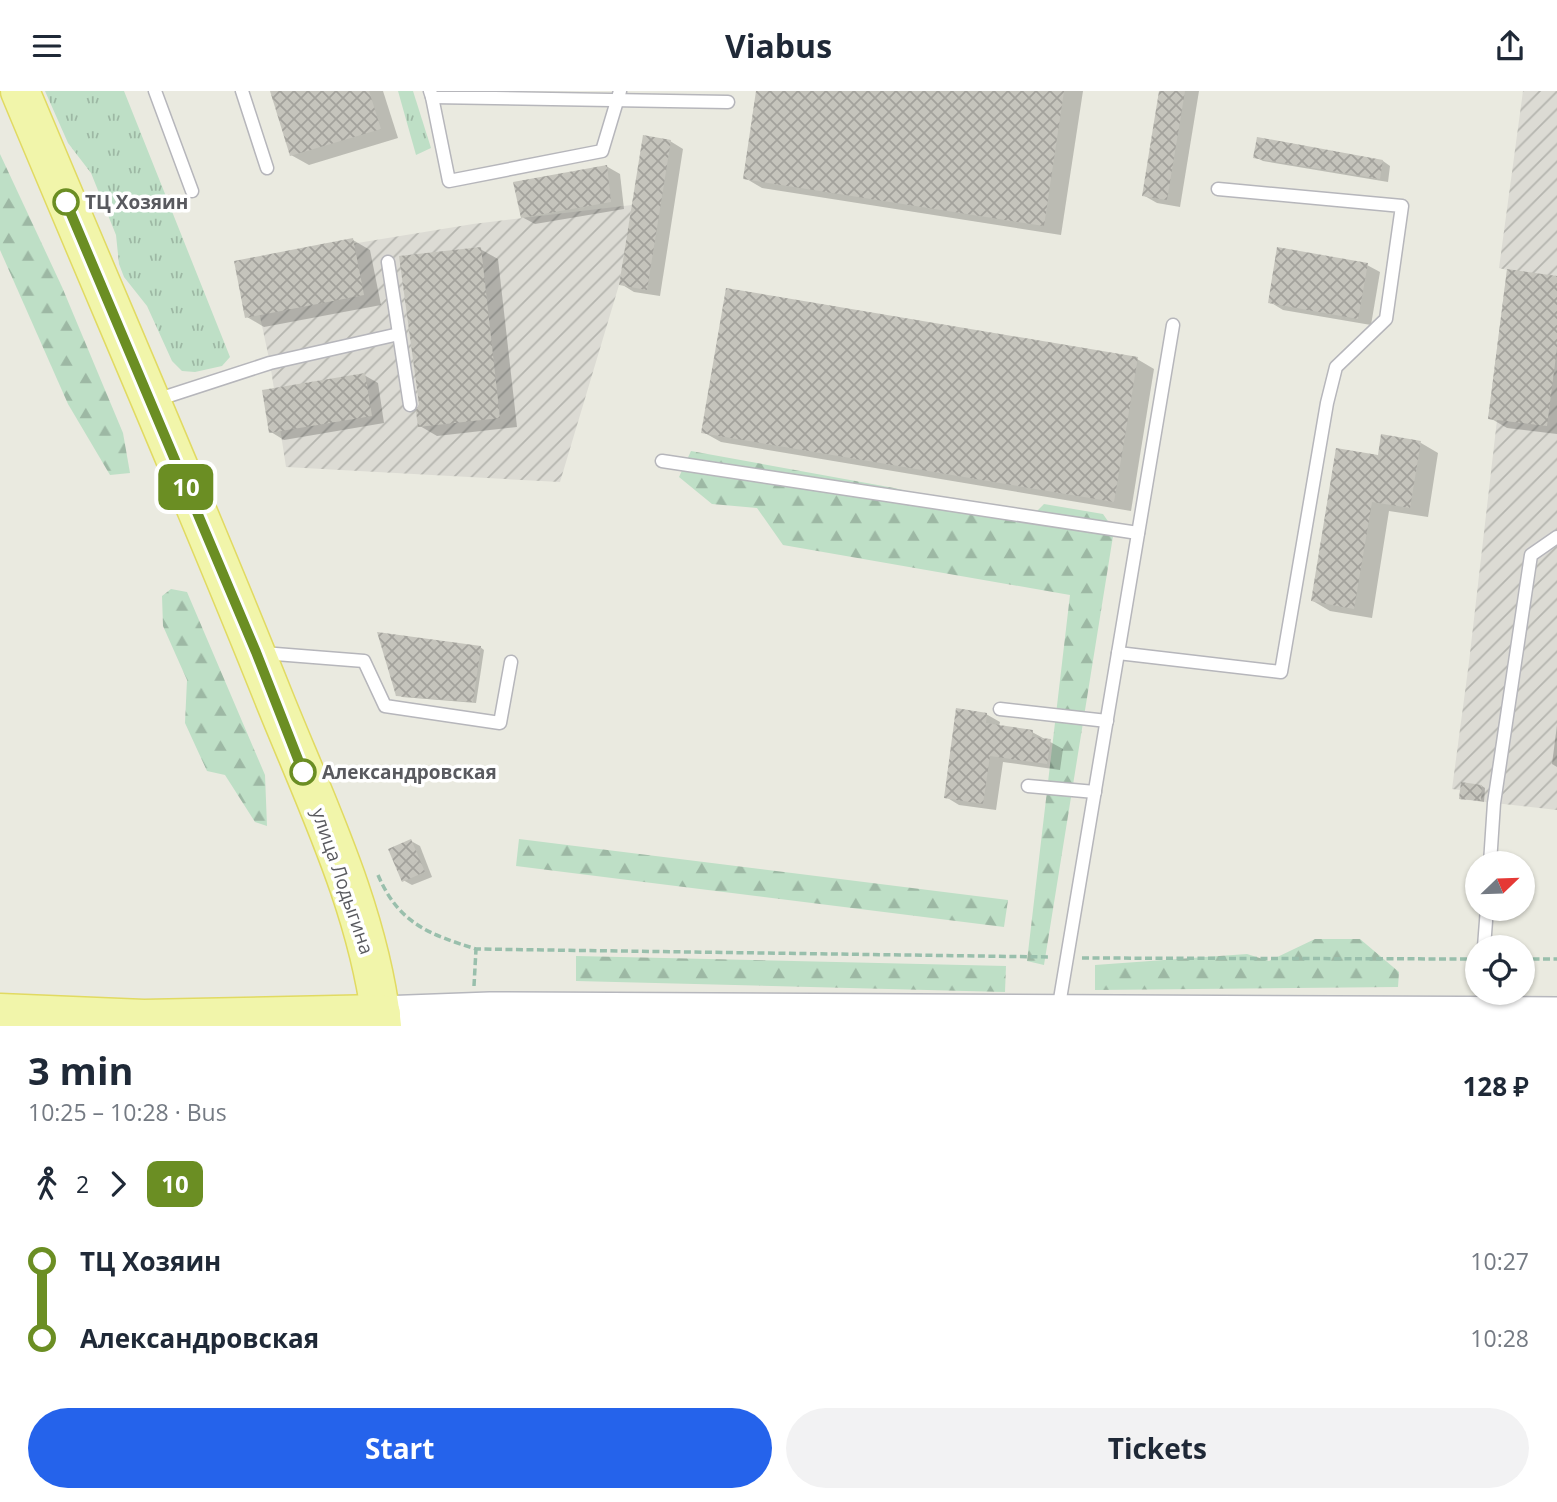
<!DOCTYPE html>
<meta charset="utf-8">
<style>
:root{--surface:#fff;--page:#f2f2f3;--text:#1f2937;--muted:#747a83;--accent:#2563eb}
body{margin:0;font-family:"Open Sans",sans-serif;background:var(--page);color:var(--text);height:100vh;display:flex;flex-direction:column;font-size:26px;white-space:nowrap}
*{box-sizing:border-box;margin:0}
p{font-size:23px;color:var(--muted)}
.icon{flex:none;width:38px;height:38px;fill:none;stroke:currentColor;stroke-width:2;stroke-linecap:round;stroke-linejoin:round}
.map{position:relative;height:935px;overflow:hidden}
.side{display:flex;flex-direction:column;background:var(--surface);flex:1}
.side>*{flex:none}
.badge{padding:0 14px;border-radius:10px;font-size:24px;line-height:46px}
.needle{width:46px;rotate:67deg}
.controls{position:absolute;left:1465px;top:760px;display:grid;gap:14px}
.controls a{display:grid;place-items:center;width:70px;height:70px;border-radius:50%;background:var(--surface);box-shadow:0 2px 5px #0004;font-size:35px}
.map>.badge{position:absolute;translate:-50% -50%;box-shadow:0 0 0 4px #fff}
.legs{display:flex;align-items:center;gap:10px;height:77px;padding:0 28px;font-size:23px}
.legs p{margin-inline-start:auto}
.headline{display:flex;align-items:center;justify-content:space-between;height:119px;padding:0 28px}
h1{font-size:38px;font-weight:700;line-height:52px}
.action{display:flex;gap:14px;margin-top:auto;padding:14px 28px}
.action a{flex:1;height:80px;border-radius:42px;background:var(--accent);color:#fff;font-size:28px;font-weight:700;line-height:80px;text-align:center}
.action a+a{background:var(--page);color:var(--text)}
ul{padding:0 28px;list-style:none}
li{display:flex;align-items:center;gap:24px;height:77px;font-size:26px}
li i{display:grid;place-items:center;width:10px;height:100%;margin:0 9px;background:currentColor}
li i::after{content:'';width:18px;height:18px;margin:-9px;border:5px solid;border-radius:50%;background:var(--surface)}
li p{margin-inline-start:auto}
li:first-child i{background:linear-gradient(#0000 50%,currentColor 0)}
li:last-child i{background:linear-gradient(currentColor 50%,#0000 0)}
header{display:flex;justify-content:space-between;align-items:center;height:91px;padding:0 28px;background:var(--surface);font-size:32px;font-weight:700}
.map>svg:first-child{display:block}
.industrial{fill:url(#industrial-furrows)}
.grass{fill:url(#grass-tufts)}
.forest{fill:url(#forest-firs)}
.shadow{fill:#0003}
.building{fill:url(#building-cross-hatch)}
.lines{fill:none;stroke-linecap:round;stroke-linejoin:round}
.service-casing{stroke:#b6b6bb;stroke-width:15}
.secondary-casing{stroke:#b6b7bd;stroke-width:38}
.primary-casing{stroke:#e1da62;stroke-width:41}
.path{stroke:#99bfac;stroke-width:3.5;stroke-dasharray:7 3.5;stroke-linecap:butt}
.service{stroke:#fff;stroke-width:12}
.secondary{stroke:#fff;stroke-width:35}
.primary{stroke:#f1f5aa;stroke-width:38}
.line-1-casing{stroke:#fff;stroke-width:16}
.line-1{stroke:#6b8e23;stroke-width:10}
.stop-1-dot{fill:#fff;stroke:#6b8e23;stroke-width:3.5}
.labels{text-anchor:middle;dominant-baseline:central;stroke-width:7;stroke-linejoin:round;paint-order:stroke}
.stop-label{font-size:19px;font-weight:bold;fill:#595a5f;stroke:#fff;text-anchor:start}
.street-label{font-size:19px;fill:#595a5f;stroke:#fff}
</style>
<header><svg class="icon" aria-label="menu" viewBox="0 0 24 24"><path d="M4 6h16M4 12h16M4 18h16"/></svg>Viabus<svg class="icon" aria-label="share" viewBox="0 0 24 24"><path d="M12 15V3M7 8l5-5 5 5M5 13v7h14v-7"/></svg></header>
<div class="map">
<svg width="1557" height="935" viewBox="0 0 1557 935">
<defs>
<pattern id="industrial-furrows" width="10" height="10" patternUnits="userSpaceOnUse" patternTransform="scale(1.75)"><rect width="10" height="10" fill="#dcdbd4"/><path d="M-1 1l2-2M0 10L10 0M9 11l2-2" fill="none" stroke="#b5b5af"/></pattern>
<pattern id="grass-tufts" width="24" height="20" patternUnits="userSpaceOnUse" patternTransform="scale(1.75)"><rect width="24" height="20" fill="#bedfc6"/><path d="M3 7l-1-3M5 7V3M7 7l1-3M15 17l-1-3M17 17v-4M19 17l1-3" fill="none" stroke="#9db8a4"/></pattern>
<pattern id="forest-firs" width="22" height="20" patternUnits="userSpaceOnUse" patternTransform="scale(1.75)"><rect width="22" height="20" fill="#bedfc6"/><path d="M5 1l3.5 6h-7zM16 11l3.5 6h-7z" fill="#9db8a4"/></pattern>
<pattern id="building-cross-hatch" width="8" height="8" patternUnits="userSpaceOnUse" patternTransform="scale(1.75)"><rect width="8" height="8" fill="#c5c4bc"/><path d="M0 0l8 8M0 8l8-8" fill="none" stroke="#a3a29c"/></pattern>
</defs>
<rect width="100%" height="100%" fill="#eaeae0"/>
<g class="industrial">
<path d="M1523,0H1557V719L1459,708L1460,699L1452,698L1469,571L1497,329L1488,328L1507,179L1499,177Z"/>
<path d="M632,114L619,194L560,391L286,376L270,272L248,170L473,133Z"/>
</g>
<g class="grass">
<path d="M45,0H124L230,266L222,275L195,281L182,280L172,270L147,215L124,186L119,173L116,144L91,82L68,52Z"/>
<path d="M398,0H413L431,57L416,64Z"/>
</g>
<g class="forest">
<path d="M0,63L62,196L123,342L130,382L110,384L68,313L0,159Z"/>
<path d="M691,360L894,397L1028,429L1044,413L1103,423L1114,439L1044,874L1027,870L1070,504L783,454L757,417L712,413L679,386Z"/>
<path d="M171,498L187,501L265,684L267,735L255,731L225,684L207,680L185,632L187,589L163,535L162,505Z"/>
<path d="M519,748L1008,809L1004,836L516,775Z"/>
<path d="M1315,848H1360L1399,881L1398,896L1095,899V874L1247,863L1269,870Z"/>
<path d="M576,865L1006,875L1005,901L576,890Z"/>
</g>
<g class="shadow">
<path d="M272,0H383L398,47L309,74L291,64Z"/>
<path d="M758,0H1083L1061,144L762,97L745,87Z"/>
<path d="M1161,0H1199L1180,116L1157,112L1143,104Z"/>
<path d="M670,50L683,58L660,205L634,201L621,193Z"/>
<path d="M1255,66L1383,70L1390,75L1388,91L1263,70Z"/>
<path d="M606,75L620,83L624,118L535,133L522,126Z"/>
<path d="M353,149L370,159L381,214L264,236L247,226Z"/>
<path d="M480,158L498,168L517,336L437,345L420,335Z"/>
<path d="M1367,174L1380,181L1371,234L1283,219L1270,211Z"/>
<path d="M1557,187V343L1507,337L1490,327Z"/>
<path d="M1137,268L1154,278L1131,420L721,351L703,341Z"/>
<path d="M364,284L378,292L384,332L284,349L271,341Z"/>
<path d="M1382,345L1421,352L1438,362L1428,426L1389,420L1372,527L1330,520L1313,510L1379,366Z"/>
<path d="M480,556L484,559L476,612L402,606L398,603Z"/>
<path d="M986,623L1000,631L999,636L1032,641L1063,658L1060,679L1003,671L996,719L959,714L946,706Z"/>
<path d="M1557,634V676L1552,673Z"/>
<path d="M1482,695L1485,697L1484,711L1461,707Z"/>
<path d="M411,750L420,755L432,786L412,794L403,789Z"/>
</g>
<g class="building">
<path d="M270,0H369L381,38L290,65Z"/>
<path d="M756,0H1064L1044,135L743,88Z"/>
<path d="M1159,0H1185L1167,109L1142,105Z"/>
<path d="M643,44L671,49L647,199L619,194Z"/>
<path d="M1257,46L1383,69L1380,88L1253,67Z"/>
<path d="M607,74L611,111L521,127L513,91Z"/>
<path d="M353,147L364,204L245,227L234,170Z"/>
<path d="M481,156L500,327L418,336L416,320L419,313L399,165Z"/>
<path d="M1277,156L1368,172L1358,228L1268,212Z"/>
<path d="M1507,178L1557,185V257L1547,335L1488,328Z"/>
<path d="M726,197L1138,266L1114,411L701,342Z"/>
<path d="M365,282L372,325L269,342L262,299Z"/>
<path d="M1381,343L1421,350L1410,417L1372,411L1354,518L1311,510L1336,357L1378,364Z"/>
<path d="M377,541L481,555L473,611L396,605Z"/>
<path d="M956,617L987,622L986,632L1033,639L1032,646L1051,648L1047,673L990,665L983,713L944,707Z"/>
<path d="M1461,691L1482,694L1481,710L1459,708Z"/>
<path d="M411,748L425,781L402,791L388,758Z"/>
</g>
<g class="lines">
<defs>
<g id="service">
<path d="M155,0L192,100"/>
<path d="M242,0L267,77"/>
<path d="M430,0L432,6L728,11"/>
<path d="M432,6L449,90L602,60L620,0"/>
<path d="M388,171L410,314"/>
<path d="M156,309L270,272L399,243"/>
<path d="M662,370L1138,442"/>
<path d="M263,562L364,570L385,615L500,632L511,571"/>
<path d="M1118,562L1281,581L1327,312L1336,276L1386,228L1402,115L1218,98"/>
<path d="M1000,618L1107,630"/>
<path d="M1028,695L1095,701"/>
<path d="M1490,772L1494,712L1531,464L1557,446"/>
<path d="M1484,856L1487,817"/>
<path d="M1058,920L1173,234"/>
</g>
<path id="secondary" d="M381,923L490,919L1557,924"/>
<g id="primary">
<path d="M20,0C104,202 192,402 273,605C316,712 369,819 382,935"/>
<path d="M0,922L144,928L381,923"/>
</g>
</defs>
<use href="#service" class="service-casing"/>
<use href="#secondary" class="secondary-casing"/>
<use href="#primary" class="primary-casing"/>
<g class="path">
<path d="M378,784C399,833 429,843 476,858L1050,866"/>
<path d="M1082,867L1473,868"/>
<path d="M1522,868H1557"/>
<path d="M474,895L476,858"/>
</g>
<use href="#service" class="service"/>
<use href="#secondary" class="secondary"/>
<use href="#primary" class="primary"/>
</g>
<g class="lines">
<defs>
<path id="line-1" d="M66,111L256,561L303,681"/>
</defs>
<use href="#line-1" class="line-1-casing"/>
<use href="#line-1" class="line-1"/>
</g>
<g class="stop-1-dot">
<circle cx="66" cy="111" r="12"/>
<circle cx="303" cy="681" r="12"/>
</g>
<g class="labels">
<g class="stop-label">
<text x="85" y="111">ТЦ Хозяин</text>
<text x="322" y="681">Александровская</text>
</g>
<g class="street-label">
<text transform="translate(343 790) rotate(71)">улица Лодыгина</text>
</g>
</g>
</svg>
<div class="controls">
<a><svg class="needle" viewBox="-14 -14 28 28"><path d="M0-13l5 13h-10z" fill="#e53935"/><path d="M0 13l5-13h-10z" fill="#747a83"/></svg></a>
<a><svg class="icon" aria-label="locate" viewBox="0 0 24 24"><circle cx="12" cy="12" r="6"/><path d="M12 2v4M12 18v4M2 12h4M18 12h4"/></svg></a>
</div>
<b class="badge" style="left:186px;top:396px;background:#6b8e23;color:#fff">10</b>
</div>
<section class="side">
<div class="headline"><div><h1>3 min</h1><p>10:25 – 10:28 · Bus</p></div><b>128 ₽</b></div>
<div class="legs"><svg class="icon" aria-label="walk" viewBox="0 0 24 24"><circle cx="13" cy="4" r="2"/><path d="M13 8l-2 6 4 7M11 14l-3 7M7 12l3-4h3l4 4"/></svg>2<svg class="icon" aria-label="forward" viewBox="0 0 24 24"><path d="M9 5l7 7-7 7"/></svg><b class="badge" style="background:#6b8e23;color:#fff">10</b></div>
<ul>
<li><i style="color:#6b8e23"></i><b>ТЦ Хозяин</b><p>10:27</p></li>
<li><i style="color:#6b8e23"></i><b>Александровская</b><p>10:28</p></li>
</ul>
<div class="action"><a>Start</a><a>Tickets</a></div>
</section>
